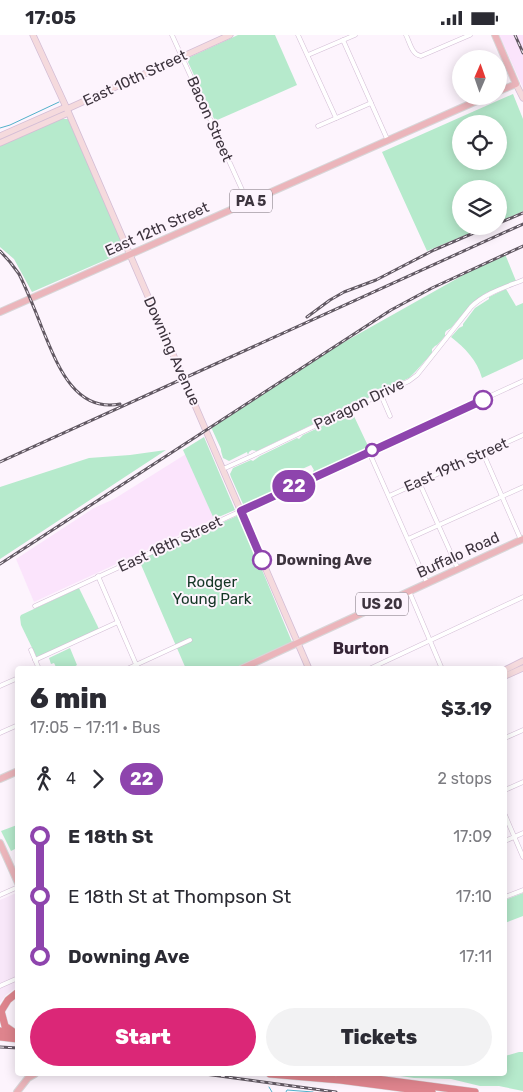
<!DOCTYPE html>
<meta charset="utf-8">
<style>
:root{--surface:#fff;--page:#f2f2f3;--text:#2b2b33;--muted:#7c7c81;--accent:#db2777}
body{margin:0;font-family:Rubik,sans-serif;background:var(--page);color:var(--text);height:100vh;display:flex;flex-direction:column;font-size:19px;white-space:nowrap}
*{box-sizing:border-box;margin:0}
p{font-size:16px;color:var(--muted)}
.icon{flex:none;width:28px;height:28px;fill:none;stroke:currentColor;stroke-width:2;stroke-linecap:round;stroke-linejoin:round}
.map{position:relative;flex:1;overflow:hidden}
.side{position:absolute;left:15px;top:631px;width:492px;height:410px;display:flex;flex-direction:column;background:var(--surface);border-radius:5px;box-shadow:0 2px 12px #0003}
.side>*{flex:none}
.badge{padding:0 10px;border-radius:16px;font-size:18px;line-height:32px}
.needle{width:32px;rotate:2deg}
.controls{position:absolute;left:452px;top:15px;display:grid;gap:10px}
.controls a{display:grid;place-items:center;width:55px;height:55px;border-radius:50%;background:var(--surface);box-shadow:0 2px 12px #0003;font-size:25px}
.map>.badge{position:absolute;translate:-50% -50%;box-shadow:0 0 0 2px #fff}
.legs{display:flex;align-items:center;gap:8px;height:55px;padding:0 15px;font-size:16px}
.legs p{margin-inline-start:auto}
.summary{display:flex;align-items:center;justify-content:space-between;height:85px;padding:0 15px}
h1{font-size:28px;font-weight:800;line-height:38px}
.action{display:flex;gap:10px;margin-top:auto;padding:10px 15px}
.action a{flex:1;height:58px;border-radius:30px;background:var(--accent);color:#fff;font-size:20px;font-weight:800;line-height:58px;text-align:center}
.action a+a{background:var(--page);color:var(--text)}
ul{padding:0 15px;list-style:none}
li{display:flex;align-items:center;gap:18px;height:60px;font-size:19px}
li i{display:grid;place-items:center;width:8px;height:100%;margin:0 6px;background:currentColor}
li i::after{content:'';width:12px;height:12px;margin:-6px;border:4px solid;border-radius:50%;background:var(--surface)}
li p{margin-inline-start:auto}
li:first-child i{background:linear-gradient(#0000 50%,currentColor 0)}
li:last-child i{background:linear-gradient(currentColor 50%,#0000 0)}
.status{display:flex;justify-content:space-between;align-items:center;height:35px;padding:0 25px;background:var(--surface);direction:ltr}
.status svg{height:14px;fill:currentColor}
.map>svg:first-child{display:block}
.commercial{fill:#f8e7f9}
.built{fill:#fbe4fc}
.green{fill:#b6eacc;fill-rule:evenodd}
.lines{fill:none;stroke-linecap:round;stroke-linejoin:round}
.stream{stroke:#52b1ca;stroke-width:1}
.street-casing{stroke:#d3bdd5;stroke-width:5}
.secondary-casing{stroke:#d3bdd5;stroke-width:7}
.primary-casing{stroke:#d8d6d8;stroke-width:8}
.highway-casing{stroke:#d8d6d8;stroke-width:8}
.street{stroke:#fff;stroke-width:4}
.secondary{stroke:#f5dadd;stroke-width:5.5}
.primary{stroke:#ebb5bb;stroke-width:6}
.highway{stroke:#de848d;stroke-width:7}
.rail-casing{stroke:#625963;stroke-width:3}
.rail{stroke:#fdf4fd;stroke-width:1;stroke-dasharray:4;stroke-linecap:butt}
.line-1-casing{stroke:#fff;stroke-width:11}
.line-1{stroke:#8e44ad;stroke-width:8}
.stop-1-dot{fill:#fff;stroke:#8e44ad;stroke-width:2.5}
.labels{text-anchor:middle;dominant-baseline:central;stroke-width:4;stroke-linejoin:round;paint-order:stroke}
.shield{fill:#fdf4fd;stroke:#776e77;stroke-width:1}
.shield-label{font-size:14px;font-weight:bold;fill:#3d343e}
.street-label{font-size:15px;fill:#3d343e;stroke:#fdf4fd}
.stop-label{font-size:15px;font-weight:bold;fill:#3d343e;stroke:#fdf4fd;text-anchor:start}
.park-label{font-size:15px;fill:#143625;stroke:#fdf4fd}
.neighbourhood-label{font-size:16px;font-weight:bold;fill:#352436;stroke:#fdf4fd}
</style>
<div class="status"><b>17:05</b><svg viewBox="0 0 49 12"><path d="M0 12V9h3v3zM5 12V6h3v6zM10 12V3h3v9zM15 12V0h3v12zM26 1h20v11H26zM47 4h2v5h-2z"/></svg></div>
<div class="map">
<svg width="523" height="1057" viewBox="0 0 523 1057">
<rect width="100%" height="100%" fill="#fdf4fd"/>
<path class="commercial" d="M16,858L18,859L17,952L6,960L0,968V865Z"/>
<g class="built">
<path d="M499,0H523V53L511,26Z"/>
<path d="M186,419L214,484L34,567L16,524L94,473L114,464Z"/>
</g>
<g class="green">
<path d="M238,0H275L297,50L215,86L188,27L190,22Z"/>
<path d="M513,59L523,84V176L499,187V154H461V191H487L427,216L382,117ZM461,89H499V126H461Z"/>
<path d="M58,84H68L125,213V215L110,223L32,257L14,224L0,212V110Z"/>
<path d="M505,219L516,246L486,258L472,268L451,293L446,296L445,298V301L439,308L437,310L435,311L432,314V318L416,336L409,343L383,355L380,354L377,356L374,360L257,416L252,415L249,417L248,420L247,417L229,426L223,423L221,416V414L211,392L330,315L474,234Z"/>
<path d="M506,254L516,271L523,268V324L482,343C477,325 465,313 451,302L459,293L463,291V289L475,273L489,264V262Z"/>
<path d="M352,377L369,413L314,439L313,436L314,435L311,430L280,444L283,450L287,448L289,451L246,471L243,469L231,442L230,439L233,433L251,425L253,426L260,421L297,403L299,404L303,400L335,385L336,386L340,384V382Z"/>
<path d="M204,402L235,475L214,484L183,415Z"/>
<path d="M166,415L0,524V452L89,423L130,420Z"/>
<path d="M239,480C257,522 274,564 292,607L233,634H186L139,525Z"/>
<path d="M79,553L99,594L37,623L21,590L20,582L21,580Z"/>
<path d="M70,613L77,630L71,634H64L62,631L57,634L54,628L51,629L49,623Z"/>
<path d="M17,790V813L11,816L1,796Z"/>
<path d="M523,858V881L505,888V865Z"/>
<path d="M519,1017H523V1056L499,1051H480L451,1044L414,1043L386,1039H505V1021Z"/>
</g>
<g class="lines">
<g class="stream">
<path d="M0,93L10,90L59,67"/>
<path d="M269,1052L272,1057"/>
<path d="M286,1057L287,1055L313,1057"/>
</g>
<defs>
<g id="street">
<path d="M172,0L248,168"/>
<path d="M298,0L336,83"/>
<path d="M406,0C410,8 412,20 421,21L470,0"/>
<path d="M343,5L388,106"/>
<path d="M308,20L355,0"/>
<path d="M318,91L371,68"/>
<path d="M381,360L390,381"/>
<path d="M369,417L427,548"/>
<path d="M483,418L521,505"/>
<path d="M223,434L252,421L409,346L417,340L425,330L471,272C485,258 506,252 523,245"/>
<path d="M419,447L458,534"/>
<path d="M389,461L523,400"/>
<path d="M408,504L523,452"/>
<path d="M98,541L138,634"/>
<path d="M409,556L442,634"/>
<path d="M35,571L523,346"/>
<path d="M31,615L39,634"/>
<path d="M35,625L118,587"/>
<path d="M127,634L190,605"/>
<path d="M369,634L523,562"/>
<path d="M0,651L18,643"/>
<path d="M0,698L18,690"/>
<path d="M505,703L523,695"/>
<path d="M505,755L523,747"/>
<path d="M505,780L523,822"/>
<path d="M505,806L523,798"/>
<path d="M0,860L18,852"/>
<path d="M505,862L523,855"/>
<path d="M0,951L18,943"/>
</g>
<g id="secondary">
<path d="M33,0L67,74L309,634"/>
<path d="M516,49L523,63"/>
<path d="M67,74L230,0"/>
<path d="M0,101L66,72"/>
<path d="M0,108L68,78"/>
<path d="M505,635L523,626"/>
<path d="M505,641L523,633"/>
</g>
<g id="primary">
<path d="M495,0L516,49L499,56"/>
<path d="M0,277L488,61"/>
<path d="M241,634L523,504"/>
<path d="M0,744L18,736"/>
<path d="M0,808L18,848"/>
<path d="M17,1057L28,1043L35,1039"/>
</g>
<g id="highway">
<path d="M1,976L5,991L15,998"/>
<path d="M0,978L8,965L18,957"/>
<path d="M0,996L12,997"/>
<path d="M0,1002L18,1004"/>
<path d="M270,1039L340,1045L432,1057"/>
<path d="M339,1039L475,1057"/>
</g>
</defs>
<use href="#street" class="street-casing"/>
<use href="#secondary" class="secondary-casing"/>
<use href="#primary" class="primary-casing"/>
<use href="#highway" class="highway-casing"/>
<use href="#street" class="street"/>
<use href="#secondary" class="secondary"/>
<use href="#primary" class="primary"/>
<use href="#highway" class="highway"/>
<defs>
<g id="rail">
<path d="M515,0L523,18"/>
<path d="M499,188L523,178"/>
<path d="M0,216L10,227L19,239C28,257 35,275 42,293C56,326 73,378 120,369"/>
<path d="M307,282L330,265L344,257L376,245L434,215L490,191"/>
<path d="M0,427L523,189"/>
<path d="M0,529L391,275L432,253L523,211"/>
<path d="M0,1012L18,1013"/>
<path d="M205,1039L336,1057"/>
</g>
</defs>
<use href="#rail" class="rail-casing"/>
<use href="#rail" class="rail"/>
</g>
<g class="lines">
<defs>
<path id="line-1" d="M262,525L241,476L483,365"/>
</defs>
<use href="#line-1" class="line-1-casing"/>
<use href="#line-1" class="line-1"/>
</g>
<g class="stop-1-dot">
<circle cx="483" cy="365" r="9"/>
<circle cx="372" cy="415" r="6"/>
<circle cx="262" cy="525" r="9"/>
</g>
<g class="labels">
<g class="shield">
<rect x="230" y="154.5" width="42" height="23" rx="4"/>
<rect x="356" y="557.5" width="52" height="23" rx="4"/>
</g>
<g class="shield-label">
<text x="251" y="166">PA 5</text>
<text x="382" y="569">US 20</text>
</g>
<g class="street-label">
<text transform="translate(135 43) rotate(-25)">East 10th Street</text>
<text transform="translate(210 84) rotate(66)">Bacon Street</text>
<text transform="translate(157 194) rotate(-24)">East 12th Street</text>
<text transform="translate(172 316) rotate(66)">Downing Avenue</text>
<text transform="translate(359 369) rotate(-26)">Paragon Drive</text>
<text transform="translate(456 430) rotate(-24)">East 19th Street</text>
<text transform="translate(170 509) rotate(-25)">East 18th Street</text>
<text transform="translate(458 520) rotate(-25)">Buffalo Road</text>
</g>
<g class="stop-label">
<text x="276" y="525">Downing Ave</text>
</g>
<g class="park-label">
<text x="212" y="547">Rodger<tspan x="212" dy="17">Young Park</tspan></text>
</g>
<g class="neighbourhood-label">
<text x="361" y="613">Burton</text>
</g>
</g>
</svg>
<div class="controls">
<a><svg class="needle" viewBox="-14 -14 28 28"><path d="M0-13l5 13h-10z" fill="#e53935"/><path d="M0 13l5-13h-10z" fill="#7c7c81"/></svg></a>
<a><svg class="icon" aria-label="locate" viewBox="0 0 24 24"><circle cx="12" cy="12" r="6"/><path d="M12 2v4M12 18v4M2 12h4M18 12h4"/></svg></a>
<a><svg class="icon" aria-label="layers" viewBox="0 0 24 24"><path d="M12 4l9 5-9 5-9-5zM3 14l9 5 9-5"/></svg></a>
</div>
<b class="badge" style="left:294px;top:451px;background:#8e44ad;color:#fff">22</b>
<section class="side">
<div class="summary"><div><h1>6 min</h1><p>17:05 – 17:11 · Bus</p></div><b>$3.19</b></div>
<div class="legs"><svg class="icon" aria-label="walk" viewBox="0 0 24 24"><circle cx="13" cy="4" r="2"/><path d="M13 8l-2 6 4 7M11 14l-3 7M7 12l3-4h3l4 4"/></svg>4<svg class="icon" aria-label="forward" viewBox="0 0 24 24"><path d="M9 5l7 7-7 7"/></svg><b class="badge" style="background:#8e44ad;color:#fff">22</b><p>2 stops</p></div>
<ul>
<li><i style="color:#8e44ad"></i><b>E 18th St</b><p>17:09</p></li>
<li><i style="color:#8e44ad"></i><span>E 18th St at Thompson St</span><p>17:10</p></li>
<li><i style="color:#8e44ad"></i><b>Downing Ave</b><p>17:11</p></li>
</ul>
<div class="action"><a>Start</a><a>Tickets</a></div>
</section>
</div>
